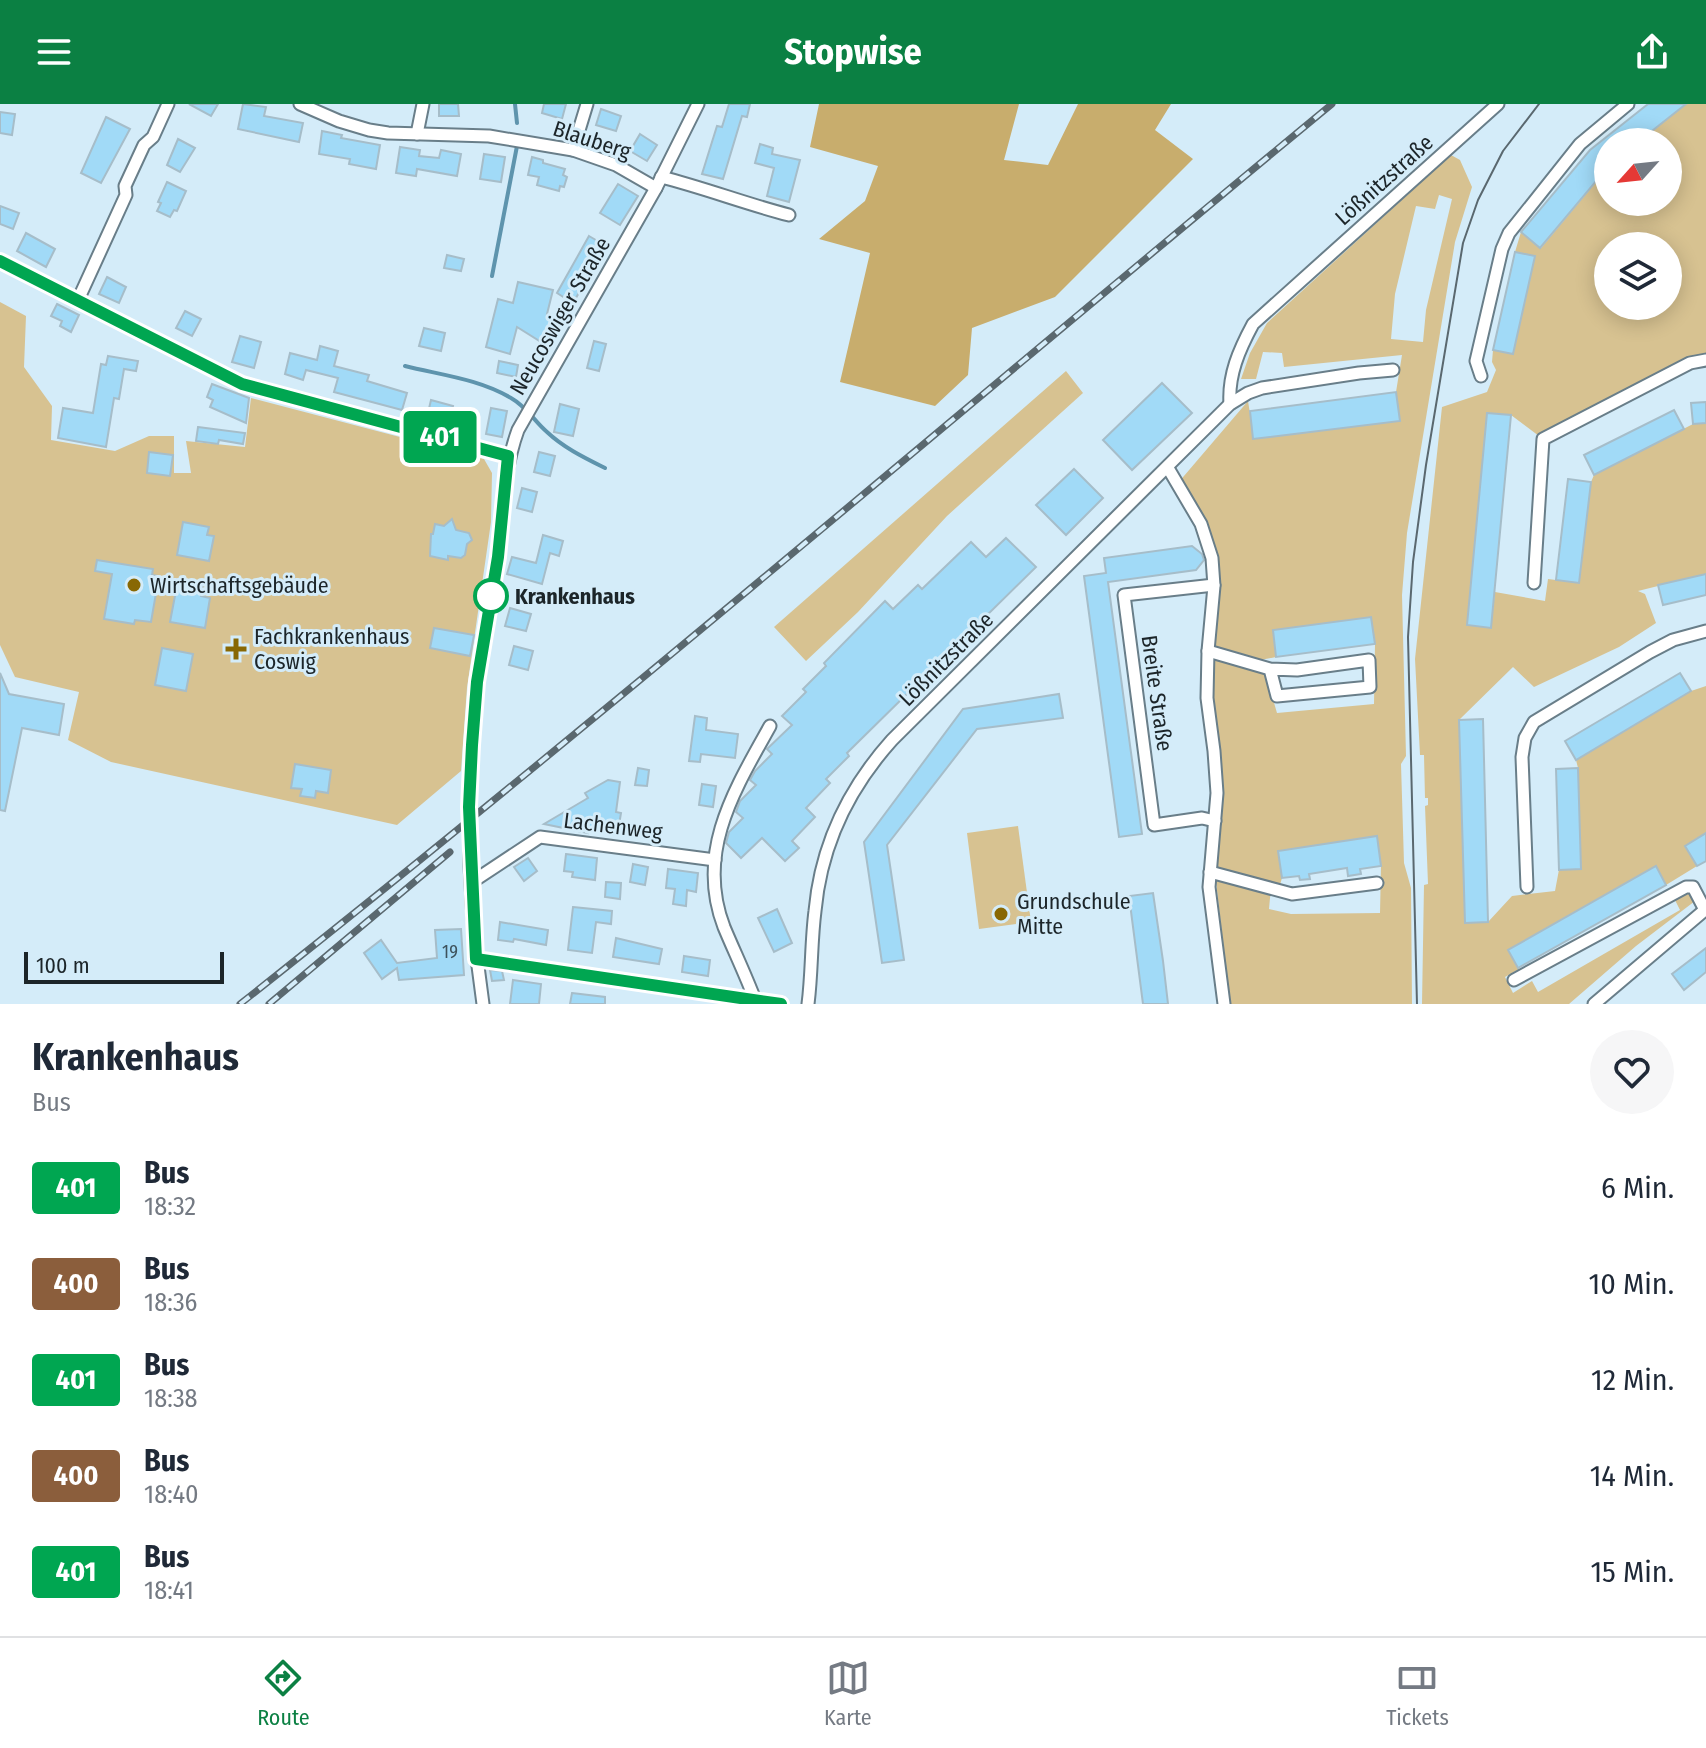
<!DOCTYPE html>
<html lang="de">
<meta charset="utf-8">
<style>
:root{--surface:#fff;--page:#f6f6f7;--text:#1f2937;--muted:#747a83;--line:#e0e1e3;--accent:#0b8043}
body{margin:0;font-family:"Fira Sans Condensed",sans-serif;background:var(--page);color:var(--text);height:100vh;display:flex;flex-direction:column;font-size:30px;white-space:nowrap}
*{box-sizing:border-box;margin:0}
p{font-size:26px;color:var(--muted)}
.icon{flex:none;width:44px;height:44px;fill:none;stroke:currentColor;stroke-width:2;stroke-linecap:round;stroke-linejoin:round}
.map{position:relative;height:900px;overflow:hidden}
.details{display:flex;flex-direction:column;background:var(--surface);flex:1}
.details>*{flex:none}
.badge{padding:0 16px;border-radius:6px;font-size:28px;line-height:52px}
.needle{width:52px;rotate:243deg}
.fabs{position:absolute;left:1594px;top:24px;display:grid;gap:16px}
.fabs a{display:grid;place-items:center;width:88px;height:88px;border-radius:50%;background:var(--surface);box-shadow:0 4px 20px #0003;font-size:40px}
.scale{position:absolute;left:24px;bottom:20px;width:200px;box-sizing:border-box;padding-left:8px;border:4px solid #1c2529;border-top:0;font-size:22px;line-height:28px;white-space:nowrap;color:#1c2529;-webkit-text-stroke:6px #d4ecf9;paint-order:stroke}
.map>.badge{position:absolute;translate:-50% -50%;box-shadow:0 0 0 4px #fff}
.round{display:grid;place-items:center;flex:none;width:84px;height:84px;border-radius:42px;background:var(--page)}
.overview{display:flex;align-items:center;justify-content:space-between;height:136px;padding:0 32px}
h1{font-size:38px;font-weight:700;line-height:60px}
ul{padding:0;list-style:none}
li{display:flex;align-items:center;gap:24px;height:96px;padding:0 32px}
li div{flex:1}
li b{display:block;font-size:30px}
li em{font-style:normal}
li .badge{min-width:88px;font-weight:700;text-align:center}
header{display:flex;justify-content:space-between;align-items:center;height:104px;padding:0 32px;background:var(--accent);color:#fff;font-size:36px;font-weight:700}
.tab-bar{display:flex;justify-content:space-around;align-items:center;height:112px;border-top:2px solid var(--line);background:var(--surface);font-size:22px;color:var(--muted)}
.tab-bar a{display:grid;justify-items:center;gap:4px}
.tab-bar .current{color:var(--accent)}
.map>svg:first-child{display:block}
.green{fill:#d7c291;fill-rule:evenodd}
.forest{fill:#c8ad6d}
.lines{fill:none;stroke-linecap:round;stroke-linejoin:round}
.stream{stroke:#5e94ad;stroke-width:4}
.building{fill:#a1daf7;stroke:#a6bdc9;stroke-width:2}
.minor-casing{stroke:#697e89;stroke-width:15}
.minor{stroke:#fff;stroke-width:11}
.tram{stroke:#5a686f;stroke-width:2}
.rail-casing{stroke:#5a686f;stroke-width:7}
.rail{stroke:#d4ecf9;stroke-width:4;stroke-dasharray:12;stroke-linecap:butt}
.line-casing{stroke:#fff;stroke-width:18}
.line{stroke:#00a651;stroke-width:12}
.poi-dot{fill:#886804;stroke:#d4ecf9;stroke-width:3}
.stop-dot{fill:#fff;stroke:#00a651;stroke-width:4}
.labels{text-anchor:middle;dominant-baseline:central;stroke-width:6;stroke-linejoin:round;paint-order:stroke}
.number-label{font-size:18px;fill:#3d525c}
.street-label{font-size:22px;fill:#1c2529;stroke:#d4ecf9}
.poi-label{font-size:22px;fill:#1c2529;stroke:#d4ecf9;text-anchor:start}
.stop-label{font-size:22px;font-weight:bold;fill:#1c2529;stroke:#d4ecf9;text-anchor:start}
</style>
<header><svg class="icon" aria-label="menu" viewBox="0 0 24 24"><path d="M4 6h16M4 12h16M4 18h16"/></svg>Stopwise<svg class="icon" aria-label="share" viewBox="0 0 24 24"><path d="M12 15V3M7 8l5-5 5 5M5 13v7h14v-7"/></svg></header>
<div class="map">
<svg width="1706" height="900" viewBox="0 0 1706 900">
<rect width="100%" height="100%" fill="#d4ecf9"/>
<g class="green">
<path d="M1686,0H1706V256L1543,335L1511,311L1487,309L1467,521L1491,523L1495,488L1545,497L1548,475L1579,479L1591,378L1594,371L1693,320L1706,319V470L1638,487L1645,490L1656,519L1619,543L1534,583L1513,563L1459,616L1465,818H1488L1512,792L1555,787L1578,664L1576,656L1691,587L1706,582V729L1685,742L1697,762L1666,781L1656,763L1508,846L1519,865L1505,873L1513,889L1532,877L1538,888L1680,806L1675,796L1691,788L1695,797L1636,842L1569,900H1422L1424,781L1428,780L1425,702L1428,701V694H1425L1424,651H1420L1415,555L1442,303L1487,288L1496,266L1492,258L1493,246L1513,250L1534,152L1515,148L1521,128L1541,144L1606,66L1608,55V98H1668V38H1638ZM1608,142H1668V202H1608Z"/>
<path d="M1451,51L1460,56L1472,83L1455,138L1407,429L1402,491L1406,652L1401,660L1404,759L1411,784L1412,900H1230L1215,769L1208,594L1212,453L1178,379L1248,297L1254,335L1399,316L1396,288L1402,251L1284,263L1282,249L1263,248L1256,275H1241L1250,249L1267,219ZM1439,91L1452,95L1426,206L1423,238L1391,235L1395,190L1416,102L1435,105ZM1371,513L1375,540L1374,600L1277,609L1265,568L1255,557L1276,553L1273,526ZM1377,732L1381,762L1380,809L1291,810L1269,805L1271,783L1279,784L1282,774L1278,747Z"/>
<path d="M0,198L26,212L24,263L52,302L51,336L115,347L149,332H174V369H191L186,337L245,343L251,294L484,355L492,369L491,418L467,584L461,667L397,721L111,658L68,636L79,588L15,573L0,541Z"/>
<path d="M1066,267L1083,289L947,412L858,508L806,557L774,523Z"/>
<path d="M1018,722L1031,818L979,825L967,729Z"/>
</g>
<path class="forest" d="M819,0H1019L1004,56L1048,61L1078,0H1171L1155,26L1193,55L1055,193L972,224L968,271L935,302L840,278L870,149L819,135L865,97L878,62L810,43Z"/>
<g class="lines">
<g class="stream">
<path d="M515,0L517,19"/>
<path d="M492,172L517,42"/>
<path d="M405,262C441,271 479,275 511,294C527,303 534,317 547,328C564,344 585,354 605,364"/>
</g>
</g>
<g class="building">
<path d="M189,0H218L211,12Z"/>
<path d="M243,0L266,3L264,12L303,19L299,38L238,25Z"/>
<path d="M439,0H458L459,12H439Z"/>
<path d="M544,0H566L562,15L542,9Z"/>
<path d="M729,0H750L747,13L742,12L723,75L702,70L717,22L722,23Z"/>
<path d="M1648,0H1686L1638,38H1608V63L1540,144L1521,128L1590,46Z"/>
<path d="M601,5L621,12L616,27L596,21Z"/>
<path d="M0,8L15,10L12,31L0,29Z"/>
<path d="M106,13L130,25L101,79L81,69Z"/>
<path d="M322,27L342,31L341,34L380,41L376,65L349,60L350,55L319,50Z"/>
<path d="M640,30L657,41L647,57L630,47Z"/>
<path d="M178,35L195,44L180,68L167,61Z"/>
<path d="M760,40L773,44L772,50L800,56L789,98L767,92L774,64L755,59Z"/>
<path d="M400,43L420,46L419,52L439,54L441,46L461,50L457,72L417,65L416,72L396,69Z"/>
<path d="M484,50L505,53L501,78L480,75Z"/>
<path d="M532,53L543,56V59L565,65L563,71L567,73L564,83L560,82L559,87L537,81L539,73L528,71Z"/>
<path d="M167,78L186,87L177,107L174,106L170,113L157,107L161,99L158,98Z"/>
<path d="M618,80L638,92L620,121L600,109Z"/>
<path d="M0,102L19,109L13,125L0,120Z"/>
<path d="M26,129L55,145L46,163L17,147Z"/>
<path d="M589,132L606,142L573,199L557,189Z"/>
<path d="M1515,148L1535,152L1513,250L1493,246Z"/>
<path d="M447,151L464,155L461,167L444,164Z"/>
<path d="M107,173L126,183L119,199L99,190Z"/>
<path d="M518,178L553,186L547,210L560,218L546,241L517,223L510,250L486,243L498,195L513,199Z"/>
<path d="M57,200L79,211L71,228L60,222L62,217L51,212Z"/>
<path d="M185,207L201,215L192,232L176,224Z"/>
<path d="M424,224L445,229L441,247L419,242Z"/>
<path d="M240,232L261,238L254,264L232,258Z"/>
<path d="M594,237L606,240L599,267L587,264Z"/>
<path d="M320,242L338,247L334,262L369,271L367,277L407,289L402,306L334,288L338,274L306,266L303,276L285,270L290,249L317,256Z"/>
<path d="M108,252L138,257L136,267L124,265L119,295L114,294L106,343L58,334L63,304L93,309L101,260L106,261Z"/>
<path d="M499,257L518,261L516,273L497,269Z"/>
<path d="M1162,279L1192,309L1132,366L1103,336Z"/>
<path d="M212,280L249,294L246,319L210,303L213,296L207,293Z"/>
<path d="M1396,288L1400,317L1253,335L1250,307Z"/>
<path d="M431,296L453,302L449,319L427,313Z"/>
<path d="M1706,298V319L1693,320L1691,299Z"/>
<path d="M560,300L579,305L573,332L554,328Z"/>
<path d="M491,304L507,307L502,333L486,330Z"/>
<path d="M1674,306L1684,325L1594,371L1584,351Z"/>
<path d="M1487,309L1511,311L1491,524L1467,521Z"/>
<path d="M198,323L245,329L243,340L219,336L218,340L196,337Z"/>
<path d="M149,348L173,351L170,372L147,369Z"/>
<path d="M539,348L555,352L550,372L534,368Z"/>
<path d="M1074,365L1103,394L1066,431L1036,401Z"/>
<path d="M1568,375L1591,378L1579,479L1556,476Z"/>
<path d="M522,384L537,388L532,408L517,404Z"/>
<path d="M452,415L456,426L469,429L472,436L467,440L465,451L461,454L448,452V456L430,452L431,430H433L435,420L444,422Z"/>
<path d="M183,418L209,423L207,431L214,432L209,457L177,451Z"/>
<path d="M543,431L563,437L559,452L550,449L542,480L507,470L512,453L536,459Z"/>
<path d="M1006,434L1036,463L847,649L849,652L826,675L830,679L806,704L815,713L792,737L799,744L785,757L762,734L741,754L726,739L729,728L743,714L736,708L740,697L756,681L750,676L755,667L772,650L767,645L792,621L782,612L806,588L803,585L826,562L824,559L885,497L893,505L918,481L922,485L971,438L986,453Z"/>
<path d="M1192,442L1202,450L1204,456L1196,466L1108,478L1142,730L1119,733L1084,472L1106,469L1104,454Z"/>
<path d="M97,456L153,465L152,471L159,472L151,518L135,516L134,520L104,515L112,470L95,467Z"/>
<path d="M1706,470V491L1663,501L1658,481Z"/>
<path d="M178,476L203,480L201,492L210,494L205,524L170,518Z"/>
<path d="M510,504L531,510L526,527L505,522Z"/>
<path d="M1371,513L1375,540L1276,553L1273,526Z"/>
<path d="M434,524L474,531L470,552L430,544Z"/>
<path d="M514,542L533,547L528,566L509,561Z"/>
<path d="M162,544L193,550L186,587L155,581Z"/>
<path d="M0,569L9,590L64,600L59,631L22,624L5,707L0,706Z"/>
<path d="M1680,569L1691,587L1576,656L1565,637Z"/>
<path d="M1059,590L1063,614L977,625L887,741L904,856L882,859L864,738L963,605Z"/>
<path d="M695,612L707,614L706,626L738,630L735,654L701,650L700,658L689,657Z"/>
<path d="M1483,615L1488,818L1465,819L1459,616Z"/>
<path d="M295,660L331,666L328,689L316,687L315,694L300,692L302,685L291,684Z"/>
<path d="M638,664L649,666L647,682L635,681Z"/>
<path d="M1578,664L1581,765L1559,766L1556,665Z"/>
<path d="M608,676L620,678L616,708L621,709L618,727L589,723L588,729L544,720L588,694L585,689Z"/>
<path d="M702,680L716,682L713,703L699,701Z"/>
<path d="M1706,729V757L1697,762L1685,742Z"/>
<path d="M1377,732L1381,762L1360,765L1361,770L1348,772L1347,764L1309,770L1310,775L1300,776L1299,772L1282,774L1278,747Z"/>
<path d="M566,750L597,754L595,776L572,773L573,768L564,767Z"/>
<path d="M528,754L537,767L524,777L514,763Z"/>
<path d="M633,760L648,763L645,781L630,778Z"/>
<path d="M1656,762L1666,781L1518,864L1508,846Z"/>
<path d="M668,765L698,769L696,788L687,786L686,802L673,800L675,785L666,784Z"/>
<path d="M606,778L621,779L620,795L605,793Z"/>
<path d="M1153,789L1163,857L1168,900H1143L1129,792Z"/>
<path d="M573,803L612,807L611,820L596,818L592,849L568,846Z"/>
<path d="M777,805L792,839L774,848L758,814Z"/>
<path d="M500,818L548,826L546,841L514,835L513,838L498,836Z"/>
<path d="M461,825L464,871L399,876L397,864L382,875L364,849L381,836L397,859L437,854L435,826Z"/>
<path d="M616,834L662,845L659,860L613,853Z"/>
<path d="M1706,844V868L1684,886L1672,870Z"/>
<path d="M684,852L710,856L708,872L682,868Z"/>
<path d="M490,866L502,867L504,876L492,877Z"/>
<path d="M513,876L541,880L539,900H510Z"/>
<path d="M572,889L605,893V900H570Z"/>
</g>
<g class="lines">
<defs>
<g id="minor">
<path d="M300,0L339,17L369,26L388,29L489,32L573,46L616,61L656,84"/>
<path d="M417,30L423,0"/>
<path d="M573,46L587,0"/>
<path d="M661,73C705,84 746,100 789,111"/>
<path d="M0,157L242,280L508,352"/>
<path d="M78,196L126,91L125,82L144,41L153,33L168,0"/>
<path d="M1481,272L1476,257L1502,145L1509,129L1580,40L1628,0"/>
<path d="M1230,300C1228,271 1239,246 1253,220L1498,0"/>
<path d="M1168,364L1201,420L1212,454L1214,482L1208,547L1207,594L1214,647L1217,689L1209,783L1224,900"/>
<path d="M1534,479L1543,335L1690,259L1706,256"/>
<path d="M1214,481L1124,491L1154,721L1202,714L1215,717"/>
<path d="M1208,547L1270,565L1297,566L1369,556L1370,583L1277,592L1270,565"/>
<path d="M1210,768L1292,790L1377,779"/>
<path d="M472,778L540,733L715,756"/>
<path d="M1527,783L1522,653L1525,634L1534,618L1650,548L1673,536L1706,527"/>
<path d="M476,855L781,900"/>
<path d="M1514,876L1686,783H1693L1705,806"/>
<path d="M755,896C746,872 734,847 724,823C695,748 735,685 770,622"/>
<path d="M483,900C467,794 465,684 477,578C483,536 492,494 498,452C503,409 503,367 518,326L656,84L698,0"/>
<path d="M808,900C812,869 811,838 815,807C821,741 848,685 892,636L1230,300L1248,289L1262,284L1359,269L1393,266"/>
<path d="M1594,900L1706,805"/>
</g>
</defs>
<use href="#minor" class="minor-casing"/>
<use href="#minor" class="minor"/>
<path class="tram" d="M1417,900L1408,533L1413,458L1426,361L1463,139L1478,96L1503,47L1539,0"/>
<defs>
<g id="rail">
<path d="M240,900C610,608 968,300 1332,0"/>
<path d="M269,900L450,748"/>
</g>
</defs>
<use href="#rail" class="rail-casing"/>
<use href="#rail" class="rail"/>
</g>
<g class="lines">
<defs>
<path id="line" d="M0,157L242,280L508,352L498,453L477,578L472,641L469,703L476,855L781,900"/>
</defs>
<use href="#line" class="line-casing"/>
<use href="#line" class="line"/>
</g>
<g class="poi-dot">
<circle cx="134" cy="481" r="8"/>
<path d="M232 533h8v8h8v8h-8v8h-8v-8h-8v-8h8z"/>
<circle cx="1001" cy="810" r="8"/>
</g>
<circle class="stop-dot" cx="491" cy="492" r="16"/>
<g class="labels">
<g class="number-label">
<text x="450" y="848">19</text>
</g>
<g class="street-label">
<text transform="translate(592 36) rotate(18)">Blauberg</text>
<text transform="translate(1384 76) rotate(-42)">Lößnitzstraße</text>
<text transform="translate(560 212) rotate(-60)">Neucoswiger Straße</text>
<text transform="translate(946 555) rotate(-45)">Lößnitzstraße</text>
<text transform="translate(1157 589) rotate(82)">Breite Straße</text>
<text transform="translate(613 722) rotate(7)">Lachenweg</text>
</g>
<g class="poi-label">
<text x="150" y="481">Wirtschaftsgebäude</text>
<text x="254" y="532">Fachkrankenhaus<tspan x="254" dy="25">Coswig</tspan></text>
<text x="1017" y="797">Grundschule<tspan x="1017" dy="25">Mitte</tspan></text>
</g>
<g class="stop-label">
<text x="515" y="492">Krankenhaus</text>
</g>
</g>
</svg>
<div class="fabs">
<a><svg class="needle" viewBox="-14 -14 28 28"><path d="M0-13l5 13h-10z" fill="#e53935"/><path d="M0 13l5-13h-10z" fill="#747a83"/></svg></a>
<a><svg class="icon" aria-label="layers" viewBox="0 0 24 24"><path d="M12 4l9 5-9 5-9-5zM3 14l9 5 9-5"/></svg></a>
</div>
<div class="scale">100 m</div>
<b class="badge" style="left:440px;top:333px;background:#00a651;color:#fff">401</b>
</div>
<section class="details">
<div class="overview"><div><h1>Krankenhaus</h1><p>Bus</p></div><a class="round"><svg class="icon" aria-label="heart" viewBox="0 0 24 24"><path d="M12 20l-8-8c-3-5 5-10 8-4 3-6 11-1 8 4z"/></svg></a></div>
<ul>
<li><span class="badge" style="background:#00a651;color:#fff">401</span><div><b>Bus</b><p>18:32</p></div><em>6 Min.</em></li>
<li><span class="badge" style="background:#8b5e3c;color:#fff">400</span><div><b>Bus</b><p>18:36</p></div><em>10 Min.</em></li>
<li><span class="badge" style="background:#00a651;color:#fff">401</span><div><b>Bus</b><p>18:38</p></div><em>12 Min.</em></li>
<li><span class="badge" style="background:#8b5e3c;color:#fff">400</span><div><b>Bus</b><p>18:40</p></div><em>14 Min.</em></li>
<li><span class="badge" style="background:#00a651;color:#fff">401</span><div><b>Bus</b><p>18:41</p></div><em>15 Min.</em></li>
</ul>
</section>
<nav class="tab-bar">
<a class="current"><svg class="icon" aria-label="directions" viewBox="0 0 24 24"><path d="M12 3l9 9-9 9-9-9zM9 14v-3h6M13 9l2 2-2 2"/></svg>Route</a>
<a><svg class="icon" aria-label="map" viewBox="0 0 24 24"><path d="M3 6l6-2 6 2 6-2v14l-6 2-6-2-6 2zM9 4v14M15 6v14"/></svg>Karte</a>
<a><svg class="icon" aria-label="tickets" viewBox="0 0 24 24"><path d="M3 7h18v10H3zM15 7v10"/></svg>Tickets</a>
</nav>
